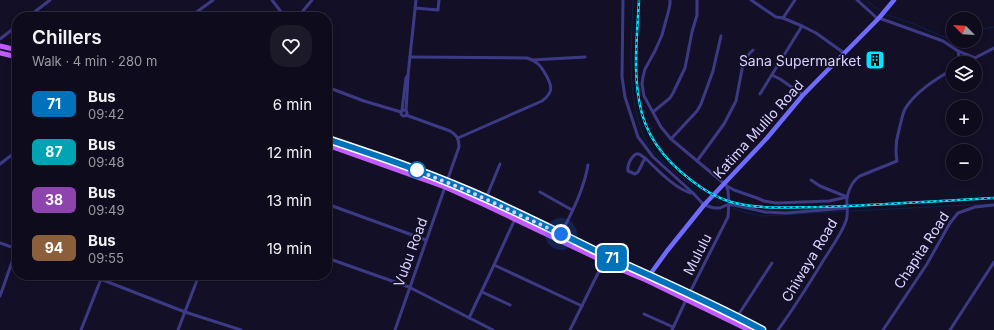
<!DOCTYPE html>
<meta charset="utf-8">
<style>
:root{--surface:#0e0b1c;--page:#1c1929;--text:#f1f3f6;--muted:#9b9ba3;--line:#2e2b3b}
body{margin:0;font-family:Inter,sans-serif;background:var(--page);color:var(--text);height:100vh;display:flex;flex-direction:column;font-size:15px;white-space:nowrap}
*{box-sizing:border-box;margin:0}
p{font-size:13px;color:var(--muted)}
.icon{flex:none;width:22px;height:22px;fill:none;stroke:currentColor;stroke-width:2;stroke-linecap:round;stroke-linejoin:round}
.map{position:relative;flex:1;overflow:hidden}
.side{position:absolute;left:12px;top:12px;width:320px;height:268px;display:flex;flex-direction:column;background:var(--surface);border-radius:16px;box-shadow:0 2px 6px #0003,0 0 0 1px var(--line)}
.side>*{flex:none}
.badge{padding:0 8px;border-radius:6px;font-size:14px;line-height:26px}
.needle{width:26px;rotate:294deg}
.tools{position:absolute;left:946px;top:12px;display:grid;gap:8px}
.tools a{display:grid;place-items:center;width:36px;height:36px;border-radius:50%;background:var(--surface);box-shadow:0 2px 6px #0003,0 0 0 1px var(--line);font-size:20px}
.you{position:absolute;width:20px;height:20px;margin:-10px;border:3px solid #fff;border-radius:50%;background:#1a73e8;box-shadow:0 0 0 6px #1a73e833}
.map>.badge{position:absolute;translate:-50% -50%;box-shadow:0 0 0 2px #fff}
.round{display:grid;place-items:center;flex:none;width:42px;height:42px;border-radius:16px;background:var(--page)}
.head{display:flex;align-items:center;justify-content:space-between;height:68px;padding:0 20px}
h1{font-size:19px;font-weight:600;line-height:30px}
ul{padding:0;list-style:none}
li{display:flex;align-items:center;gap:12px;height:48px;padding:0 20px}
li div{flex:1}
li b{display:block;font-size:15px}
li em{font-style:normal}
li .badge{min-width:44px;font-weight:700;text-align:center}
.map>svg:first-child{display:block}
.lines{fill:none;stroke-linecap:round;stroke-linejoin:round}
.stream{stroke:#0c2248;stroke-width:1}
.minor{stroke:#3d3a85;stroke-width:3}
.secondary{stroke:#6f6bff;stroke-width:4.5}
.primary{stroke:#c25bff;stroke-width:5}
.rail-casing{stroke:#00e5ff;stroke-width:2.5}
.rail{stroke:#130f26;stroke-width:1;stroke-dasharray:3;stroke-linecap:butt}
.line-casing{stroke:#fff;stroke-width:9}
.line{stroke:#0072bc;stroke-width:6}
.walk{stroke:#d9d4ff;stroke-width:4;stroke-dasharray:0 7.2}
.stop-dot{fill:#fff;stroke:#0072bc;stroke-width:2}
.labels{text-anchor:middle;dominant-baseline:central;stroke-width:3.5;stroke-linejoin:round;paint-order:stroke}
.poi-label{font-size:14px;fill:#d9d4ff;stroke:#130f26;text-anchor:end}
.street-label{font-size:14px;fill:#d9d4ff;stroke:#130f26}
</style>
<div class="map">
<svg width="994" height="330" viewBox="0 0 994 330">
<rect width="100%" height="100%" fill="#130f26"/>
<g class="lines">
<g class="stream">
<path d="M633,0C632,41 627,82 639,122C641,128 642,134 645,139C653,157 689,184 706,194"/>
<path d="M866,0L873,6L882,12"/>
<path d="M884,14L909,22L946,38L953,36"/>
<path d="M975,30L994,27"/>
<path d="M715,199L722,203"/>
<path d="M732,208L748,213L764,216L845,211"/>
<path d="M850,211L991,204"/>
</g>
<g class="minor">
<path d="M272,0L285,17"/>
<path d="M623,0L622,77L625,97L638,137L653,157L693,193L704,205L714,208H720L729,204L765,212L786,213L847,208"/>
<path d="M670,0V4L668,13L662,35L655,51L645,69L643,77L642,84L644,96L661,127L671,139L727,186L734,190L757,198L764,201L776,203L829,201L847,197"/>
<path d="M751,0L776,17L783,18L802,26L816,33L844,53"/>
<path d="M857,0L878,19"/>
<path d="M415,8L438,10L439,0"/>
<path d="M28,17L50,0"/>
<path d="M190,17L213,0"/>
<path d="M298,17L312,0"/>
<path d="M783,18L795,0"/>
<path d="M879,18L943,41L958,51L960,63"/>
<path d="M0,39L17,26"/>
<path d="M958,51L975,58"/>
<path d="M410,57L527,58C537,61 541,66 546,75C552,86 554,92 542,101L458,138"/>
<path d="M532,60L585,57"/>
<path d="M965,63L994,48"/>
<path d="M772,75L780,79L803,95"/>
<path d="M327,87L364,101L401,112"/>
<path d="M760,94L802,26"/>
<circle cx="404" cy="113" r="3"/>
<path d="M402,110L406,78L408,75L416,0"/>
<path d="M406,110L408,78V75"/>
<path d="M653,112L670,98L673,93L685,68L692,32L697,15V0"/>
<path d="M671,139L697,111L701,104L713,71L721,36"/>
<path d="M636,154H639L645,158L638,172L635,174L628,171C627,165 631,157 636,154Z"/>
<path d="M645,158C658,170 674,188 691,193"/>
<path d="M697,161L724,124L736,101L743,64L749,54L753,50"/>
<path d="M0,164L17,151"/>
<path d="M811,180L820,186L847,197"/>
<path d="M540,192L572,210"/>
<path d="M486,198L500,164"/>
<path d="M327,204L426,240"/>
<path d="M561,234C572,212 584,189 588,165"/>
<path d="M0,243L17,249"/>
<path d="M327,258L409,287L493,330"/>
<path d="M494,265L582,306"/>
<path d="M90,275L185,312L241,330"/>
<path d="M482,292L510,305"/>
<path d="M689,294L728,217L729,202L728,191L726,185"/>
<path d="M0,296L17,248"/>
<path d="M644,314L673,327"/>
<path d="M737,317L772,263"/>
<path d="M469,318L494,265L515,219"/>
<path d="M81,330L101,279"/>
<path d="M178,330L199,275"/>
<path d="M395,330L459,147C459,139 457,135 450,131L406,115"/>
<path d="M570,330L604,261"/>
<path d="M672,330L686,300"/>
<path d="M778,330C794,308 809,284 823,261C831,248 841,235 846,221C849,213 846,205 847,197C849,189 853,180 860,176L897,161C895,150 896,140 899,130C901,123 902,115 905,109C915,92 936,79 953,69"/>
<path d="M883,330L927,264L950,223L958,213L975,207L994,205"/>
<path d="M950,330L994,262"/>
</g>
<path class="secondary" d="M646,280L667,251L704,205L767,138L803,95L879,18L894,0"/>
<g class="primary">
<path d="M0,46L17,50"/>
<path d="M0,53L17,57"/>
<path d="M327,138C375,155 423,171 469,191C516,211 560,234 606,256C659,279 712,303 762,330"/>
<path d="M327,145L445,187L483,204L622,270L646,280L749,330"/>
</g>
<defs>
<path id="rail" d="M639,0C637,38 632,77 642,114C651,146 675,170 702,188C711,194 721,199 731,202C760,210 790,207 819,207C877,205 936,201 994,198"/>
</defs>
<use href="#rail" class="rail-casing"/>
<use href="#rail" class="rail"/>
</g>
<g class="lines">
<defs>
<path id="line" d="M327,139C375,155 423,171 469,191C516,211 561,234 606,256C659,280 712,303 762,330"/>
</defs>
<use href="#line" class="line-casing"/>
<use href="#line" class="line"/>
<path class="walk" d="M417,170H416L468,191L561,234"/>
</g>
<defs>
<symbol id="building-square" viewBox="-11 -11 22 22"><rect x="-9" y="-9" width="18" height="18" rx="4" fill="#00e5ff" stroke="#130f26"/><path d="M-4-6H4V6H1V3H-1V6H-4ZM-2.5-4.3h1.7v1.8h-1.7ZM.8-4.3h1.7v1.8H.8ZM-2.5-1h1.7V.8h-1.7ZM.8-1h1.7V.8H.8Z" fill="#111"/></symbol>
</defs>
<g fill-rule="evenodd">
<use href="#building-square" x="864" y="49" width="22" height="22"/>
</g>
<circle class="stop-dot" cx="417" cy="170" r="8"/>
<g class="labels">
<g class="poi-label">
<text x="861" y="60">Sana Supermarket</text>
</g>
<g class="street-label">
<text transform="translate(758 129) rotate(-48)">Katima Mulilo Road</text>
<text transform="translate(921 250) rotate(-57)">Chapita Road</text>
<text transform="translate(410 252) rotate(-70)">Vubu Road</text>
<text transform="translate(697 254) rotate(-63)">Mululu</text>
<text transform="translate(809 260) rotate(-59)">Chiwaya Road</text>
</g>
</g>
</svg>
<div class="tools">
<a><svg class="needle" viewBox="-14 -14 28 28"><path d="M0-13l5 13h-10z" fill="#e53935"/><path d="M0 13l5-13h-10z" fill="#9b9ba3"/></svg></a>
<a><svg class="icon" aria-label="layers" viewBox="0 0 24 24"><path d="M12 4l9 5-9 5-9-5zM3 14l9 5 9-5"/></svg></a>
<a>+</a>
<a>−</a>
</div>
<div class="you" style="left:561px;top:234px"></div>
<b class="badge" style="left:612px;top:258px;background:#0072bc;color:#fff">71</b>
<section class="side">
<div class="head"><div><h1>Chillers</h1><p>Walk · 4 min · 280 m</p></div><a class="round"><svg class="icon" aria-label="heart" viewBox="0 0 24 24"><path d="M12 20l-8-8c-3-5 5-10 8-4 3-6 11-1 8 4z"/></svg></a></div>
<ul>
<li><span class="badge" style="background:#0072bc;color:#fff">71</span><div><b>Bus</b><p>09:42</p></div><em>6 min</em></li>
<li><span class="badge" style="background:#00a3b4;color:#fff">87</span><div><b>Bus</b><p>09:48</p></div><em>12 min</em></li>
<li><span class="badge" style="background:#8e44ad;color:#fff">38</span><div><b>Bus</b><p>09:49</p></div><em>13 min</em></li>
<li><span class="badge" style="background:#8b5e3c;color:#fff">94</span><div><b>Bus</b><p>09:55</p></div><em>19 min</em></li>
</ul>
</section>
</div>
